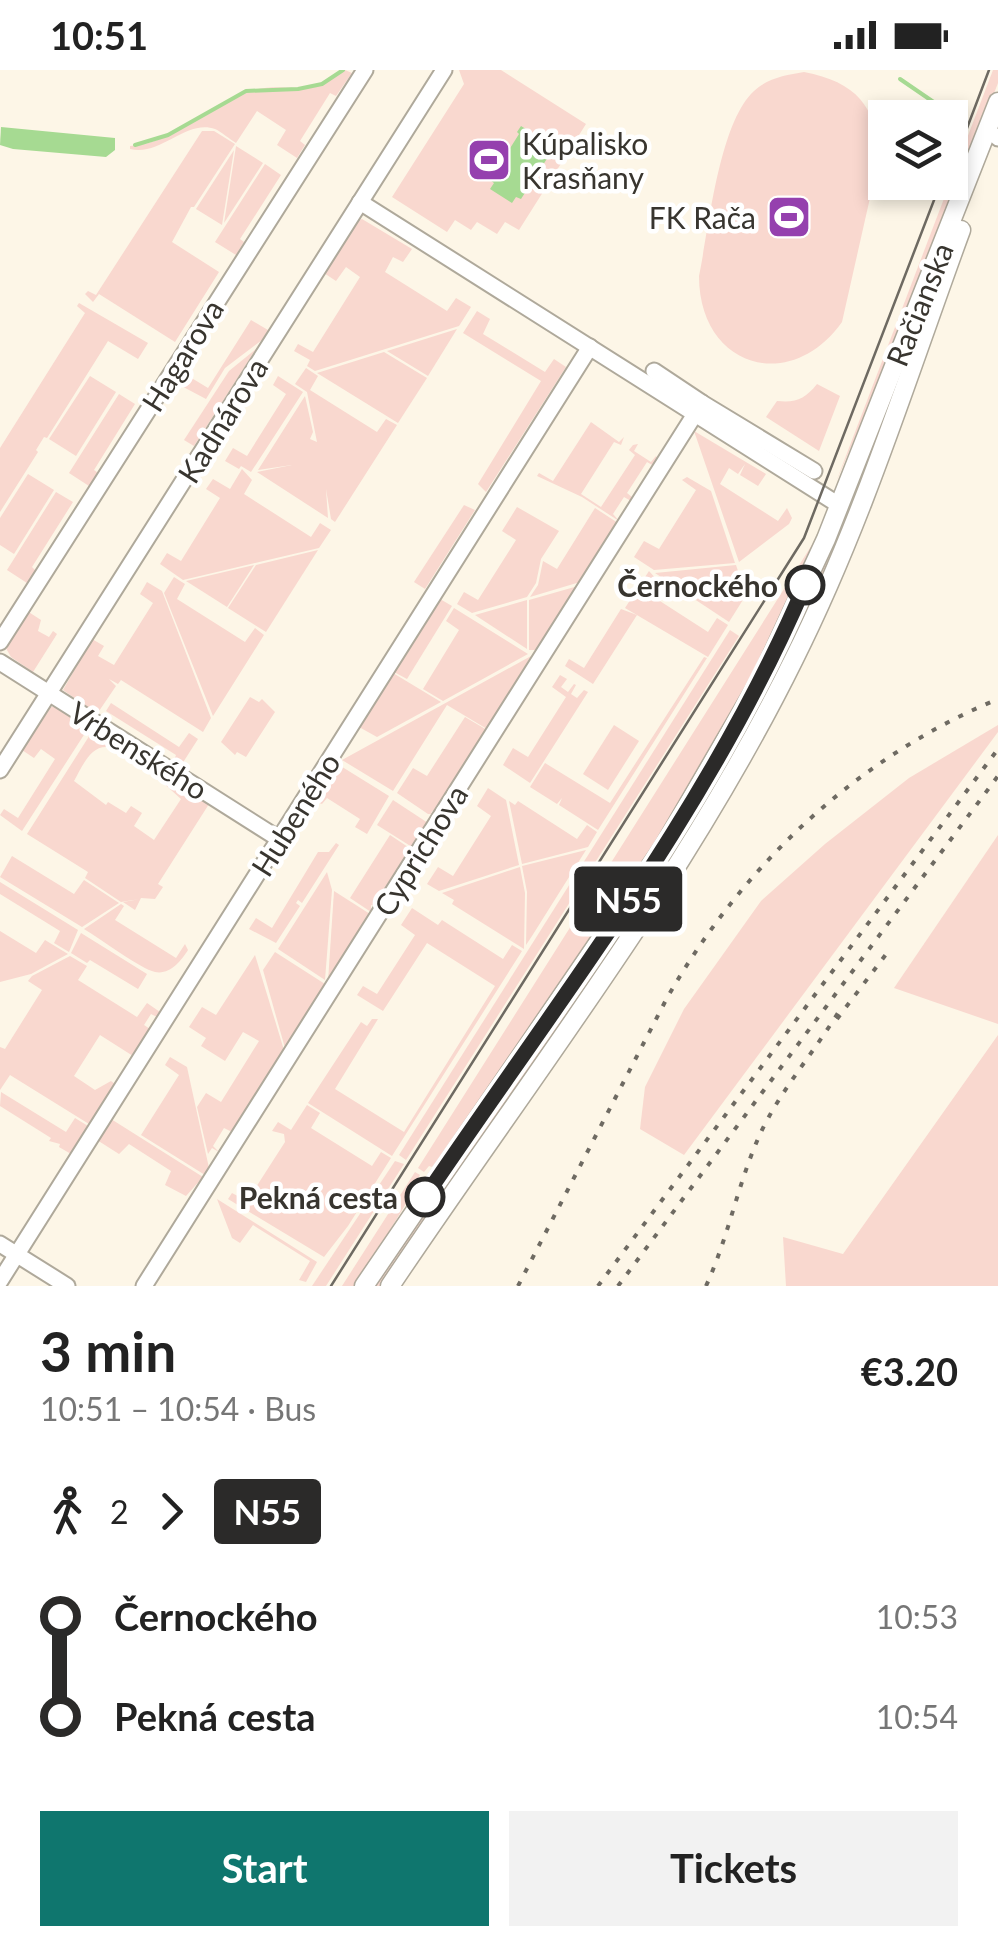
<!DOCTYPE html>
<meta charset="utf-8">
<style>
:root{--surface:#fff;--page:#f2f2f2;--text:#222;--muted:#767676;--accent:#0f766e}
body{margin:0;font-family:Lato,sans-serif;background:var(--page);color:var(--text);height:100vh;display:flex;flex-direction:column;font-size:38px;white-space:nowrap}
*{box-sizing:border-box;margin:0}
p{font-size:32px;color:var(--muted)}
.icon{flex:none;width:55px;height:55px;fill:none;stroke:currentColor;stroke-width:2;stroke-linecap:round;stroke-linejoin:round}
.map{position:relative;height:1216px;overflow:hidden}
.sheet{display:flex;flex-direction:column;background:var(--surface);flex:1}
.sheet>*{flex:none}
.badge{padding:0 20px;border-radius:8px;font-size:35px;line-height:65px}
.buttons{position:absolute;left:868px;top:30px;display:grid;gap:20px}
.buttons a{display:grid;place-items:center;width:100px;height:100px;border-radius:0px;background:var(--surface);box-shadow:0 5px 15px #0003;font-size:50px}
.map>.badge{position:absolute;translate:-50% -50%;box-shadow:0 0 0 5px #fff}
.legs{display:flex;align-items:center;gap:15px;height:110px;padding:0 40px;font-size:32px}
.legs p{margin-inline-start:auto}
.summary{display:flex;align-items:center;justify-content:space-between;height:170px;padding:0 40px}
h1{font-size:55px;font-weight:700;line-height:75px}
.button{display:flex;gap:20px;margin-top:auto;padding:20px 40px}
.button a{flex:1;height:115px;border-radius:0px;background:var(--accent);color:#fff;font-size:40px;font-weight:700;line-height:115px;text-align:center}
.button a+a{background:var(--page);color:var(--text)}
ul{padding:0 40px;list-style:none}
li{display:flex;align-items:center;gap:35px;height:100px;font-size:38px}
li i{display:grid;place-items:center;width:15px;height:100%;margin:0 12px;background:currentColor}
li i::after{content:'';width:25px;height:25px;margin:-12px;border:8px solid;border-radius:50%;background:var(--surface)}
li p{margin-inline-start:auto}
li:first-child i{background:linear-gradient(#0000 50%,currentColor 0)}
li:last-child i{background:linear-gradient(currentColor 50%,#0000 0)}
.status{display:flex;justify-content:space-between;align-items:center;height:70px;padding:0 50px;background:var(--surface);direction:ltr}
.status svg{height:28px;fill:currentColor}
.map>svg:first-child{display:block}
.green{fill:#f9d8cf}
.water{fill:#a6da92}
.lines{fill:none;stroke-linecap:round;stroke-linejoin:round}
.stream{stroke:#a6da92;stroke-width:4}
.minor-casing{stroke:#afa99b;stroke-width:19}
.major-casing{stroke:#afa99b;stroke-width:21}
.minor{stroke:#fff;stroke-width:15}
.major{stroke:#fff;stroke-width:18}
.tram{stroke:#6e6a62;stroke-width:2.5}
.rail{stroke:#6e6a62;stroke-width:4;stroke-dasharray:5 10;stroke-linecap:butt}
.line-1-casing{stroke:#fff;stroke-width:22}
.line-1{stroke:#2b2a29;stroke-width:15}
.stop-1-dot{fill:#fff;stroke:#2b2a29;stroke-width:5}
.labels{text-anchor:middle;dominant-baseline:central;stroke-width:9;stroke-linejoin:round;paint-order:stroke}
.poi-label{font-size:30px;fill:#38352f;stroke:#fff;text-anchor:start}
.street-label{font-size:30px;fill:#38352f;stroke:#fff}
.stop-label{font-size:30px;font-weight:bold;fill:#38352f;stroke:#fff;text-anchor:end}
</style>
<div class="status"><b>10:51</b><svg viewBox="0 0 49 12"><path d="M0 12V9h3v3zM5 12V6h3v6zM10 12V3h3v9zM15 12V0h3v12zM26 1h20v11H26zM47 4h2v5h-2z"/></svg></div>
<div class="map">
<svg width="998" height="1216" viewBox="0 0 998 1216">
<rect width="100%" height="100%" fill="#fdf6e7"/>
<g class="green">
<path d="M345,0L352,3L336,26L330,23L300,71L305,75L297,88L277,75L286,60L257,41L236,73C229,69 222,62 215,59C186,49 160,87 130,79V76C179,73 208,33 249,21C290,10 300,30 345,0Z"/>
<path d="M459,0H501L586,54L519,160L505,152L497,164L477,152L471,160L455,150L447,162L392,127L464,14Z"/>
<path d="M993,0H998V13L926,200L836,412Z"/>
<path d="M804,2C856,12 877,36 879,88L842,252C790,325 699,297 699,206C709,158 719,53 754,21C768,8 786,5 804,2Z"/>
<path d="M202,61H214L235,74L194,137H191L172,172L219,202L175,272L99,224L93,232L85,224L88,221L96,225Z"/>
<path d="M236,76L263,93L224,153Z"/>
<path d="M234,80L222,155L196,139Z"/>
<path d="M265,94L281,105L240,169L244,172L236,185L215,172Z"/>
<path d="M362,149L412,179L403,192L393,187L385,202L447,241L456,228L471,237L459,256L315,301L307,296L310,290L294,281L298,274L313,282L360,207L346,197L336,211L324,203L356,152Z"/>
<path d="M79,233L148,273L138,289L108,271L47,368L44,367L36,380L38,382L0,442V378L85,243L77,236Z"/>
<path d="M477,241L490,249L483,264L545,302L554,289L566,297L486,422L478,414L541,311L463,263Z"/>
<path d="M251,250L268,260L262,270L225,298L206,329L172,311L183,293L189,296L185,304L208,318Z"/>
<path d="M457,259L428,306L387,281Z"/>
<path d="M256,279L194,376L184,370L229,301Z"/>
<path d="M384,282L427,308L398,353L317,303Z"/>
<path d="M306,298L318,306L310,320L377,362L386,349L397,355L335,452L331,449L326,419L328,448L257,402L292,395L258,400L305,326L313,362L310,369L317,372L307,322L295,314Z"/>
<path d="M90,306L116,322L76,386L49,369Z"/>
<path d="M278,306L303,322L251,402L241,396L239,399L225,391L233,378L247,386L286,324L273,315Z"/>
<path d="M817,314L840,326L819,381L766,347L777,331C796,333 805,329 817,314Z"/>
<path d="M119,324L135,334L94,400L98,403L89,416L69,403Z"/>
<path d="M577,342L619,372L624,367L621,375L614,372L581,424L601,437L635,385L629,380L633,375L638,374L634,381L651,392L656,386L658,389L654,396L647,392L627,423L633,428L631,431L624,427L613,444L619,451L582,427L537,406L539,403L553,411L591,352Z"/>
<path d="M694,361L766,404L758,416L740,405L745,394L738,404L729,398L720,414L778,451L787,438L792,448L789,454L739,492Z"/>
<path d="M242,399L252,410L244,424L311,467L320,453L331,460L319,478L183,510L160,494L167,483L181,491L220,428L206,419L213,409L230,419Z"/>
<path d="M28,404L54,420L14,484L0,475V448Z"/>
<path d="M687,407L711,421L735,493L654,500L634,487L644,471L659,479L696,420L682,410Z"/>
<path d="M56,422L73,432L32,497L36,501L27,513L7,500Z"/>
<path d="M464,435L475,440L425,519L414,512Z"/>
<path d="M517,437L559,461L541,489L536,513L527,527L472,543L457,534L464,522L478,530L516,470L502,461Z"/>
<path d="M595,438L618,453L580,512L530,527L538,515L543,491L557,499Z"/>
<path d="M815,470L771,575L675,748L476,1040L432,1097L429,1096L424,1102L418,1098Z"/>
<path d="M830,475L837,478L810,542L744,671L654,818L381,1216H371L682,761L737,667Z"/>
<path d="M318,480L266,562L228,538L256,495Z"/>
<path d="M254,495L227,537L186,511Z"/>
<path d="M736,495L746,525L729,552L655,503Z"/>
<path d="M649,501L657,510L649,524L708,562L717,548L728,555L708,587L625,538Z"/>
<path d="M174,507L185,514L177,529L245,572L255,558L264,565L213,646L164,523Z"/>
<path d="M147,512L162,521L211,648L203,662L121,610L118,614L109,609L116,616L97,644L63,620L92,569L104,576L98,586L114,595L153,533L140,524Z"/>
<path d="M578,516L537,580H529V530Z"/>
<path d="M440,529L452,536L407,609L394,602Z"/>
<path d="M527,530V579L475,545Z"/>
<path d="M454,538L528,584L443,631L423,619L459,560L446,551Z"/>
<path d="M24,539L41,550L38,561L49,567L53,561L57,564L33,602L11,587L3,573Z"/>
<path d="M621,539L637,545L593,614L565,596L569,589L584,598Z"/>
<path d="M730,560L739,566L406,1090L399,1085Z"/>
<path d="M531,586L487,659L447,635L393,721L342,690Z"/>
<path d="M704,587L707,588L598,760L559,735L562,728L557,734L530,717L545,693L610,733Z"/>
<path d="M393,603L441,632L377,667L359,657Z"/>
<path d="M560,605L567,609L561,617L568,622L574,614L576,615L571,624L577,628L584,620L588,622L530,713L503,695L513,678L528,687L566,627L552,617Z"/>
<path d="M250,627L259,632L262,629L275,642L246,687L237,682L235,685L221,672Z"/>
<path d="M111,633L179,677L189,663L198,669L182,694L177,696L173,693L176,685L106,641Z"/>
<path d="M51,637H57L89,657L22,761L0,745L4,739L18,748L55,689L41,679L34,688L22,680Z"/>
<path d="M465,647L487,660L436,740L431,742L433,744H428L397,723L413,698L427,706Z"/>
<path d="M614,655L639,671L608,720L583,704Z"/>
<path d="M998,655V662L684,1085L640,1059L645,1017L684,939L761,831L825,774L909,708Z"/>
<path d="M93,660L157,700L156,704L152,705L107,677C90,676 82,697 74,711L106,735L108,732L126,743L131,736L142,743L134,756L154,770L181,729L161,711L163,705L209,734L158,814L163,817L155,829L141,828L135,840L123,832L140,829L121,832L85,808L88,802L27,764Z"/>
<path d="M339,695L389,726L367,764L355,757L360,749L327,728L322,734L314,731L334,697Z"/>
<path d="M488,718L506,730L519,795L439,821L427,814L438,797L453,806L491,746L477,736Z"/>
<path d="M393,730L428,753L412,777L377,755Z"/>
<path d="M509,731L515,735L518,731L577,769L587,755L597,762L588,777L522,794Z"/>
<path d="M390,765L411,779L375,836L371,835V842L350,828Z"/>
<path d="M998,765V954L894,918Z"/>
<path d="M336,773L339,775L302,833L298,830L296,833L300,836L276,873L249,859L256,848L272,858L318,782H329Z"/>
<path d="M586,780L532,866L526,875L527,822L522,796Z"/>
<path d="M12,786L74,824L84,810L119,833L82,857L0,807Z"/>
<path d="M520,797L525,823L524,879L452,834L454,830L442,823Z"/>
<path d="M327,802L332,820L325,910L278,879Z"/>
<path d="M0,812L78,860L69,882L54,873L60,861L0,824Z"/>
<path d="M334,821L370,844L328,911Z"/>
<path d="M121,834L124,836L115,850L176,888L185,874L188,880C181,891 170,905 155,902C141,899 99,868 84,859Z"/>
<path d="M412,838L438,855L442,850L503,889L512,875L522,881L392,1086L308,1033L361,952L367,956L372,949H378L335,1019L404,1062L495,916L427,873L383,941L357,925L363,916L377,924L415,865L401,855Z"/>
<path d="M0,861L36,883L45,870L68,884L31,904L0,912Z"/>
<path d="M81,863L147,904L138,919L90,890L87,893L71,883Z"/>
<path d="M275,882L325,914L285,978L263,900Z"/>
<path d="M255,885L284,980L232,1062L224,1058L213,1076L219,1082L212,1078L208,1084L197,1037L206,1023L221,1032L259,971L243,962L225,991L201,976L206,968L189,957L202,937L216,945Z"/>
<path d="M70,886L87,896L78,910L137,947L147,933L160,942L157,947L151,944L144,955L150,959L133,986L100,965L74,1006L95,1020L111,1011L115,1014L89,1054L10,1005L0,1020V977L5,979L42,920L28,911L32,906Z"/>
<path d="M998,965V1216H786L783,1167L843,1184Z"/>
<path d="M170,987L187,997L209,1098L205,1105L141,1065L179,1005L165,995Z"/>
<path d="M1,1022L66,1062L75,1048L88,1056L71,1084L59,1077L60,1074L49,1071L51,1068L0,1036Z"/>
<path d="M307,1035L320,1043L311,1058L372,1096L381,1082L391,1088L348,1156L324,1187L228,1129L232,1123L247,1131L285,1072L284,1064L272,1061L278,1052L291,1060Z"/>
<path d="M111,1049L203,1107L186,1126L165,1115L171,1101L129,1074L119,1084L97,1070Z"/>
<path d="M395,1091L404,1094L326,1216H312Z"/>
<path d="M415,1102L420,1105L411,1120L413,1122L356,1216H342Z"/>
<path d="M217,1129L317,1192L306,1212L299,1210L310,1191L253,1155L240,1173L232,1168Z"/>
</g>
<g class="water">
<path d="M521,56L557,79L553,85L550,84L521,129L516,127L512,133L490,119L494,113L490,110L519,64L517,62Z"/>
<path d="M1,57L115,68V80L106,87L13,79L0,75Z"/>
</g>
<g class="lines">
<g class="stream">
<path d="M900,9L954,46"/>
<path d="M135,75L168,65L246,21L298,19L322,14L343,0"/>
</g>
<defs>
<g id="minor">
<path d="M996,66L998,68"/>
<path d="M360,132L839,435"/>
<path d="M702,333L814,401"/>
<path d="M0,572L365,0"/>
<path d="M0,592L279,769"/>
<path d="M0,700L444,0"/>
<path d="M0,1174L67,1216"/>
<path d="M0,1211L590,277"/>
<path d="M144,1216L702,333L654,301"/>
</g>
<g id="major">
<path d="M364,1216L663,778L761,609L826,469L998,32"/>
<path d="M390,1216C528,1010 684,812 794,589C863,451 908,304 961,160"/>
</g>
</defs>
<use href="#minor" class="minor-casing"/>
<use href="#major" class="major-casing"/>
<use href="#minor" class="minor"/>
<use href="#major" class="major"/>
<g class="tram">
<path d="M950,103L989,0"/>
<path d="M331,1216L804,468L941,112"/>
</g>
<g class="rail">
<path d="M837,949L887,883"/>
<path d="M518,1216L667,928C743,795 856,688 998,629"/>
<path d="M598,1216L998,679"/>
<path d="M618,1216L998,706"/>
<path d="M706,1216C729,1166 738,1112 761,1062C782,1018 816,980 841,938"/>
</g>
</g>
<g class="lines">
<defs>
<path id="line-1" d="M425,1127C559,929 711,736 805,515"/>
</defs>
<use href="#line-1" class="line-1-casing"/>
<use href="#line-1" class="line-1"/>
</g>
<defs>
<symbol id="stadium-square" viewBox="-11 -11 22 22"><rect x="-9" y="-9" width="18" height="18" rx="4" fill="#9540ae" stroke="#fff"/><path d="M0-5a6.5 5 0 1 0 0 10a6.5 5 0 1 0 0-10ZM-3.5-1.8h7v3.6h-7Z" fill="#fff"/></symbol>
</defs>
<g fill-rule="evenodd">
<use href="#stadium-square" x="464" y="65" width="50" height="50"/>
<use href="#stadium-square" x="764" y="122" width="50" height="50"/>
</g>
<g class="stop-1-dot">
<circle cx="805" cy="515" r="18"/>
<circle cx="425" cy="1127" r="18"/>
</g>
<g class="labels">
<g class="poi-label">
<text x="522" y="73">Kúpalisko<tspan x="522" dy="34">Krasňany</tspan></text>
<text x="756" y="147" text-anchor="end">FK Rača</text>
</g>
<g class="street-label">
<text transform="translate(919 234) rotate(-68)">Račianska</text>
<text transform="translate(182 285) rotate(-58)">Hagarova</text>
<text transform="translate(222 350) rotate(-58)">Kadnárova</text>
<text transform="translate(139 680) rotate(32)">Vrbenského</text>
<text transform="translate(295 744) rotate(-58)">Hubeného</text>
<text transform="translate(420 780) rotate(-58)">Cyprichova</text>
</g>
<g class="stop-label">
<text x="778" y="515">Černockého</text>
<text x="398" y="1127">Pekná cesta</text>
</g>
</g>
</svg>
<div class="buttons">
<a><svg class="icon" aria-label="layers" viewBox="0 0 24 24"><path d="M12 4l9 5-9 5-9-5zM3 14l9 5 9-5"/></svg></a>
</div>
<b class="badge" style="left:628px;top:829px;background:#2b2a29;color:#fff">N55</b>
</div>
<section class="sheet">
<div class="summary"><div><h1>3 min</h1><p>10:51 – 10:54 · Bus</p></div><b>€3.20</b></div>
<div class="legs"><svg class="icon" aria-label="walk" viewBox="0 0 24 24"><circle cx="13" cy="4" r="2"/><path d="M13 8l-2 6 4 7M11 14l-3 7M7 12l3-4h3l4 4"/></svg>2<svg class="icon" aria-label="forward" viewBox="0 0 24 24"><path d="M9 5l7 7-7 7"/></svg><b class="badge" style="background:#2b2a29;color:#fff">N55</b></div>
<ul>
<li><i style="color:#2b2a29"></i><b>Černockého</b><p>10:53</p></li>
<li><i style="color:#2b2a29"></i><b>Pekná cesta</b><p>10:54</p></li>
</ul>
<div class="button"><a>Start</a><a>Tickets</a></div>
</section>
